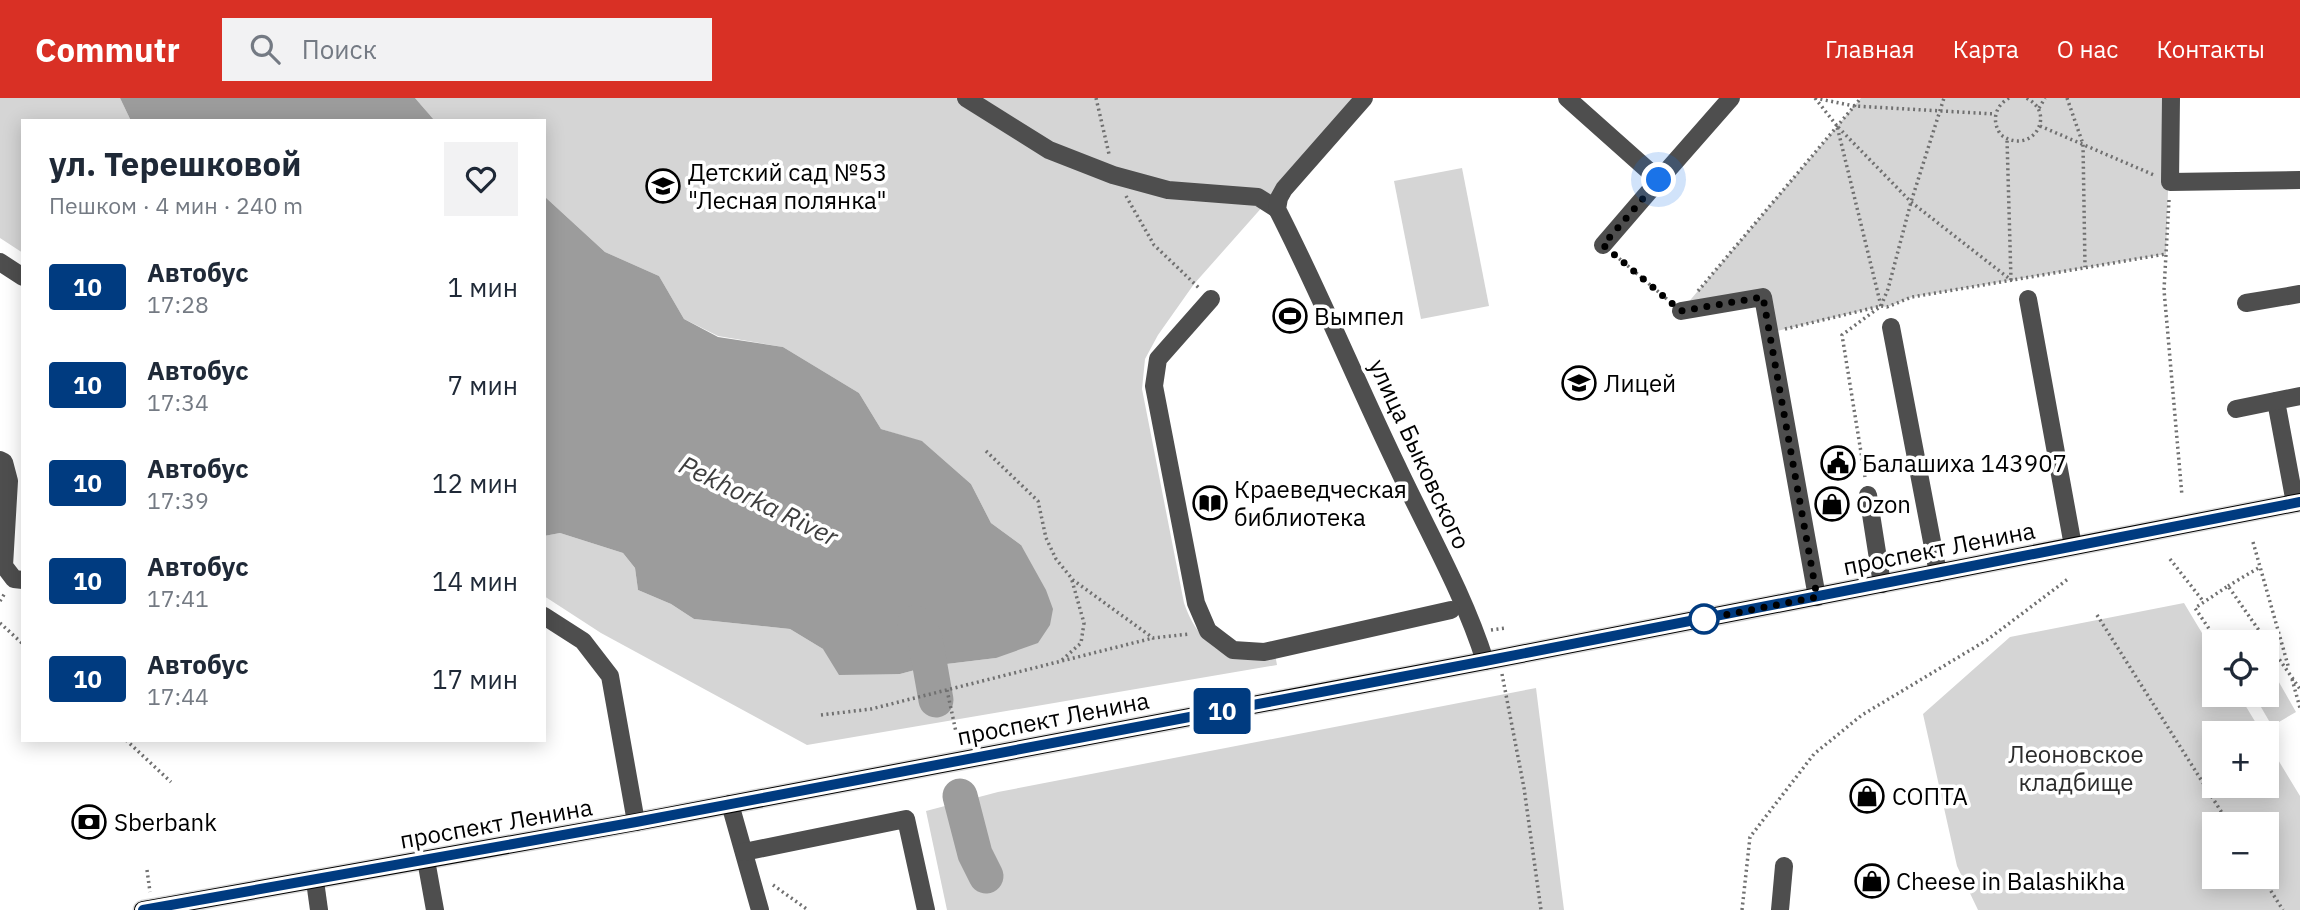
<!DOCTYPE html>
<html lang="ru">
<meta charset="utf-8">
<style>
:root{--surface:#fff;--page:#f2f2f3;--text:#1f2937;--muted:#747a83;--accent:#d93025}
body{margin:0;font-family:"IBM Plex Sans",sans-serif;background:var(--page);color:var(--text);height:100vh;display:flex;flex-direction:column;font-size:26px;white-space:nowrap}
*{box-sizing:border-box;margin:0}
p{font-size:23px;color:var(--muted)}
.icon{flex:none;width:38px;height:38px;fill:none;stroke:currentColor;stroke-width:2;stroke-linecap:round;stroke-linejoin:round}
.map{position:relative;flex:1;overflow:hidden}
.panel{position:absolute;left:21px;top:21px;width:525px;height:623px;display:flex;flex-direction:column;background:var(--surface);border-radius:0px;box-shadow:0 4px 18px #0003}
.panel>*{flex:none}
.badge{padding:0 14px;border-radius:5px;font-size:24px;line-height:46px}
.fabs{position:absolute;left:2202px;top:532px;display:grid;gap:14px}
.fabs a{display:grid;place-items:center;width:77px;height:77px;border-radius:0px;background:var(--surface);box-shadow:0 4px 18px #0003;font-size:35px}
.you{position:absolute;width:35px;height:35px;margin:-18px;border:5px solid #fff;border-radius:50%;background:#1a73e8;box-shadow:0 0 0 10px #1a73e833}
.map>.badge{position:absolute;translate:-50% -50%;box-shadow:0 0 0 4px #fff}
.round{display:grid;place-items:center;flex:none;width:74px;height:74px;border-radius:0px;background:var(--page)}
.headline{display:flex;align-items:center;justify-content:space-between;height:119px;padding:0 28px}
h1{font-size:33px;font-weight:800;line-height:52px}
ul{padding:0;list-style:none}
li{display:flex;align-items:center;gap:21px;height:98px;padding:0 28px}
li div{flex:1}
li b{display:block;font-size:26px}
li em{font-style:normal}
li .badge{min-width:77px;font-weight:700;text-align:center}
header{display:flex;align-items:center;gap:42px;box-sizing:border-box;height:98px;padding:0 35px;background:var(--accent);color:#fff}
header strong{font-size:33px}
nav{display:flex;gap:38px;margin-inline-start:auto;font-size:24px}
.search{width:490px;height:63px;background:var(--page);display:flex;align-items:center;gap:18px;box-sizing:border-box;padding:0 24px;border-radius:0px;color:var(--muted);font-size:26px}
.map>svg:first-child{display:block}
.green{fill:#d5d5d5;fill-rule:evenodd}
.water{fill:#9c9c9c}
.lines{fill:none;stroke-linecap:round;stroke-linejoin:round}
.river{stroke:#9c9c9c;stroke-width:35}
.major-casing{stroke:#dbdbdb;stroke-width:21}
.path{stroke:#707070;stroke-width:3.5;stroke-dasharray:2 3.5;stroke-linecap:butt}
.minor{stroke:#4e4e4e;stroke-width:18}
.major{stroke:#000;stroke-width:18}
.line-casing{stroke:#fff;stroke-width:16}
.line{stroke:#003b80;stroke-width:10}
.walk{stroke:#000;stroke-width:7;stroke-dasharray:0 12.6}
.stop-dot{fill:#fff;stroke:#003b80;stroke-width:3.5}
.labels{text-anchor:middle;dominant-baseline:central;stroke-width:7;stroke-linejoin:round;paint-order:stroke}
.poi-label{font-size:24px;fill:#000;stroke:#fff;text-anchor:start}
.street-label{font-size:24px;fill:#000;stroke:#fff}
.park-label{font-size:24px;fill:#2c2c2c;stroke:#fff}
.water-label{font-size:26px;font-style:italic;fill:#3d3d3d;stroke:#fff}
</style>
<header>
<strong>Commutr</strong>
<div class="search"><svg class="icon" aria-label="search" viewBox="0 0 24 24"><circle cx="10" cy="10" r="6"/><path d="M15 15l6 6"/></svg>Поиск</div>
<nav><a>Главная</a><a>Карта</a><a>О нас</a><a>Контакты</a></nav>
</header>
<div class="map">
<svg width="2300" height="812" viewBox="0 0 2300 812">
<rect width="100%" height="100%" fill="#fff"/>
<g class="green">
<path d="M0,0H120L131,23H23V155L0,140Z"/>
<path d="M415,0H1359L1194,186L1158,237L1145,261L1142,291L1184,505C1192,528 1206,549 1230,557C1242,561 1262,557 1275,556L1277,567L807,647L601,535L544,498V438L560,435L623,455L635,470L638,492L671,506L694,521L790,531L823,551L900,576L930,568L996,560L1021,447L991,425L971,386L923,344L881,331L859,295L783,249L718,238L684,221L659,178L605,154L544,98V23H435Z"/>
<path d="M1861,0H2171L2166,156L1912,199L1887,209L1881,208L1769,235L1762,199L1681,213Z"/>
<path d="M1462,70L1489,208L1421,221L1394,83Z"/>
<path d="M2184,505L2214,555V597H2239L2262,635H2214V688H2266V642L2300,698V812H1978L1957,768L1923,616L2010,539ZM2214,726H2266V779H2214Z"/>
<path d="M2268,565L2296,614L2272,628L2254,597H2266V566Z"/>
<path d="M1536,590L1564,812H947L926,713L998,694Z"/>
</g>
<g class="water">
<path d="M120,0H415L435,23H131Z"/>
<path d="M544,98L605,154L659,178L684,221L718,239L783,249L859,295L881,331L922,343L971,386L991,425L1021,447L1046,492L1053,511L1050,527L1038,545L996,560L930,568L900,576L839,577L823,551L790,531L694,521L671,506L638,492L635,470L623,455L560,435L544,438Z"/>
</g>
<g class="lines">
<g class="river">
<path d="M915,525L925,540L936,602"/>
<path d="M960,698L975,756L986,778"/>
</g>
<defs>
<path id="major" d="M143,812L636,724L1485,563L2300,404"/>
</defs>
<use href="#major" class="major-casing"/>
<g class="path">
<path d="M1096,0L1109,56"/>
<path d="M1815,0L1854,8L1995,16"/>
<path d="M1815,0L1837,28"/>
<path d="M2009,0C1995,8 1991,23 2001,37C2032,59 2058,15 2026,0"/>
<path d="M2067,0L2083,46L2085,169"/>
<path d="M2039,10L2045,0"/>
<path d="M2040,28L2154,77"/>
<path d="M1126,98L1154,147L1199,190"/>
<path d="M2169,102L2164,192L2182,398"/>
<path d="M1615,157L1668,202"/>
<path d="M1698,193L1861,0"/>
<path d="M1881,208L1837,28L1911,104L2011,182L2007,41"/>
<path d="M1785,231L1881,208L1887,209L1912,199L2166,156"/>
<path d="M986,353L1038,403L1046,440L1056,461L1073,482L1153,540L1189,536"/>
<path d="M1865,379L1842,237L1881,208L1888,191L1911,104L1944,0"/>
<path d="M2253,444L2289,571"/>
<path d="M2170,461L2203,503"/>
<path d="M2228,488L2260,469"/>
<path d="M0,503L5,495"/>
<path d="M2097,517L2229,726"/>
<path d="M0,525L23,546"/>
<path d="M1491,532L1506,530"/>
<path d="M2218,544L2195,510L2228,488L2300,591"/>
<path d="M1062,562L1081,545L1084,525L1071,479"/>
<path d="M1502,576L1524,690L1541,812"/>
<path d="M2292,581L2300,610"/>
<path d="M947,592L956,634"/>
<path d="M821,617L871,611L1153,540"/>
<path d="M126,642L171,684"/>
<path d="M147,772L150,794"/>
<path d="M2262,779L2283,812"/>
<path d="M773,787L808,812"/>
<path d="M1742,812L1750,739L1814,656L1862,617L1987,542L2068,481"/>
</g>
<g class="minor">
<path d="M966,0L1049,52L1113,77L1168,92L1258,99L1277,111"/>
<path d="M1364,0L1284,91L1279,100L1277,111C1320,195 1356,283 1397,368C1427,432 1464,496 1485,563"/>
<path d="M1567,0L1659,82L1731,0"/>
<path d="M2171,0L2170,84L2300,82"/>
<path d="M1603,147L1659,82"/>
<path d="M0,164L23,179"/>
<path d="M1211,201L1158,261L1154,288L1196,505L1208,533L1233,552L1264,554L1451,512"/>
<path d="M2028,201L2073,448"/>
<path d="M2246,205L2300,196"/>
<path d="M1681,213L1763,199L1817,499"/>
<path d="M1891,229L1938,475"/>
<path d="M2276,303L2295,405"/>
<path d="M2236,311L2300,298"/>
<path d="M0,362L4,364L9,383L4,468L14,481L23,482"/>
<path d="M1868,397L1882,486"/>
<path d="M544,518L583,543L610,578L636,724"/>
<path d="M730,706L760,812"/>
<path d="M744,754L906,721L926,812"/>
<path d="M426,762L435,812"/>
<path d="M315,783L319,812"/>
<path d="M1780,812L1784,768"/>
</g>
<use href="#major" class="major"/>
</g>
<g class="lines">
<defs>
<path id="line" d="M143,812L636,724L1485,563L2300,404"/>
</defs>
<use href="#line" class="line-casing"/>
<use href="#line" class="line"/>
<path class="walk" d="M1659,82L1603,147L1681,213L1763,199L1817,499L1704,521"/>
</g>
<defs>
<symbol id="school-ring" viewBox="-11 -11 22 22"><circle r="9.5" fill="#fff" stroke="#000" stroke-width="1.5"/><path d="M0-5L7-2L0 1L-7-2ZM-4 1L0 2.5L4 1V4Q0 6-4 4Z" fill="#000"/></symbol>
<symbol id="stadium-ring" viewBox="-11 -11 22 22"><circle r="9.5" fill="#fff" stroke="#000" stroke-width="1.5"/><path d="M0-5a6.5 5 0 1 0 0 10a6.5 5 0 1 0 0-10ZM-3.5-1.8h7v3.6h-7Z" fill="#000"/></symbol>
<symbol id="civic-ring" viewBox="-11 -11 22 22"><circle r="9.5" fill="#fff" stroke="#000" stroke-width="1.5"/><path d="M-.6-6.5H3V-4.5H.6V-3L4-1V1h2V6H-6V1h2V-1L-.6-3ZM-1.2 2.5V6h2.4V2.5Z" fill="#000"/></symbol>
<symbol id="library-ring" viewBox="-11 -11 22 22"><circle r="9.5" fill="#fff" stroke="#000" stroke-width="1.5"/><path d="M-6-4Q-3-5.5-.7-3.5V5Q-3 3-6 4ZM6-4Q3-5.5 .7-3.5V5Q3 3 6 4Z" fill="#000"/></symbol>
<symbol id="shop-ring" viewBox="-11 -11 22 22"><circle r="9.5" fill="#fff" stroke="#000" stroke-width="1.5"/><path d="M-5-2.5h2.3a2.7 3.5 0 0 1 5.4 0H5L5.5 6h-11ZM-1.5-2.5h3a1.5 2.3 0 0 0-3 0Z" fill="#000"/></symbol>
<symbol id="bank-ring" viewBox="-11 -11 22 22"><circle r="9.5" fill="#fff" stroke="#000" stroke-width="1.5"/><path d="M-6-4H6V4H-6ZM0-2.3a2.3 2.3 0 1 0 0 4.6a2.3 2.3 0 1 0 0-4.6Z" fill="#000"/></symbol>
</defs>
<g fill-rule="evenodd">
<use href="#school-ring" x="644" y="69" width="38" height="38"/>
<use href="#stadium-ring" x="1271" y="199" width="38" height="38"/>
<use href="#school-ring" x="1560" y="266" width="38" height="38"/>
<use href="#civic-ring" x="1819" y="346" width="38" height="38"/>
<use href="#library-ring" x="1191" y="386" width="38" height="38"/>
<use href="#shop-ring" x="1813" y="387" width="38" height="38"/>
<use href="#shop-ring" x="1848" y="679" width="38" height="38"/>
<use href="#bank-ring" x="70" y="705" width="38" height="38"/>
<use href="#shop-ring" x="1853" y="764" width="38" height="38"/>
</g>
<circle class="stop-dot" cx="1704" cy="521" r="14"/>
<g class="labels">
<g class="poi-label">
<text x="688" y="74">Детский сад №53<tspan x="688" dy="28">"Лесная полянка"</tspan></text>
<text x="1314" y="218">Вымпел</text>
<text x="1604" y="285">Лицей</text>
<text x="1862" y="365">Балашиха 143907</text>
<text x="1234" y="391">Краеведческая<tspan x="1234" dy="28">библиотека</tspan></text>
<text x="1856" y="406">Ozon</text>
<text x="1892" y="698">СОПТА</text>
<text x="114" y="724">Sberbank</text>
<text x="1896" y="783">Cheese in Balashikha</text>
</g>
<g class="street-label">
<text transform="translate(1420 356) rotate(65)">улица Быковского</text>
<text transform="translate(1939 450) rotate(-11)">проспект Ленина</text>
<text transform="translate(1053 620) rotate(-11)">проспект Ленина</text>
<text transform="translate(496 725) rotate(-10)">проспект Ленина</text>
</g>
<g class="park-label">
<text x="2076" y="656">Леоновское<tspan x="2076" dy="28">кладбище</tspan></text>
</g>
<g class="water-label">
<text transform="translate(759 402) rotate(26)">Pekhorka River</text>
</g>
</g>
</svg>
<div class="fabs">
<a><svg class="icon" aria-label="locate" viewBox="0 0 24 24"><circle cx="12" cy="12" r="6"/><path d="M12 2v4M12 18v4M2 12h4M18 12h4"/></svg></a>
<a>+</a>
<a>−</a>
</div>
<div class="you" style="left:1659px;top:82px"></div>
<b class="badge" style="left:1222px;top:613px;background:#003b80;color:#fff">10</b>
<section class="panel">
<div class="headline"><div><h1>ул. Терешковой</h1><p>Пешком · 4 мин · 240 m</p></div><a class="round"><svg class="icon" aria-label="heart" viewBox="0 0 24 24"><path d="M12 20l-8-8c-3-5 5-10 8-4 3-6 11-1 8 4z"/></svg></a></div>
<ul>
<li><span class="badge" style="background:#003b80;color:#fff">10</span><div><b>Автобус</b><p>17:28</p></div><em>1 мин</em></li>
<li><span class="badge" style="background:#003b80;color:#fff">10</span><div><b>Автобус</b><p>17:34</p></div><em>7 мин</em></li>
<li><span class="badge" style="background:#003b80;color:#fff">10</span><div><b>Автобус</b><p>17:39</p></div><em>12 мин</em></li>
<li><span class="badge" style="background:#003b80;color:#fff">10</span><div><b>Автобус</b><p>17:41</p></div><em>14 мин</em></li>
<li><span class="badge" style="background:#003b80;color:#fff">10</span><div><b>Автобус</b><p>17:44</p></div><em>17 мин</em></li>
</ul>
</section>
</div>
